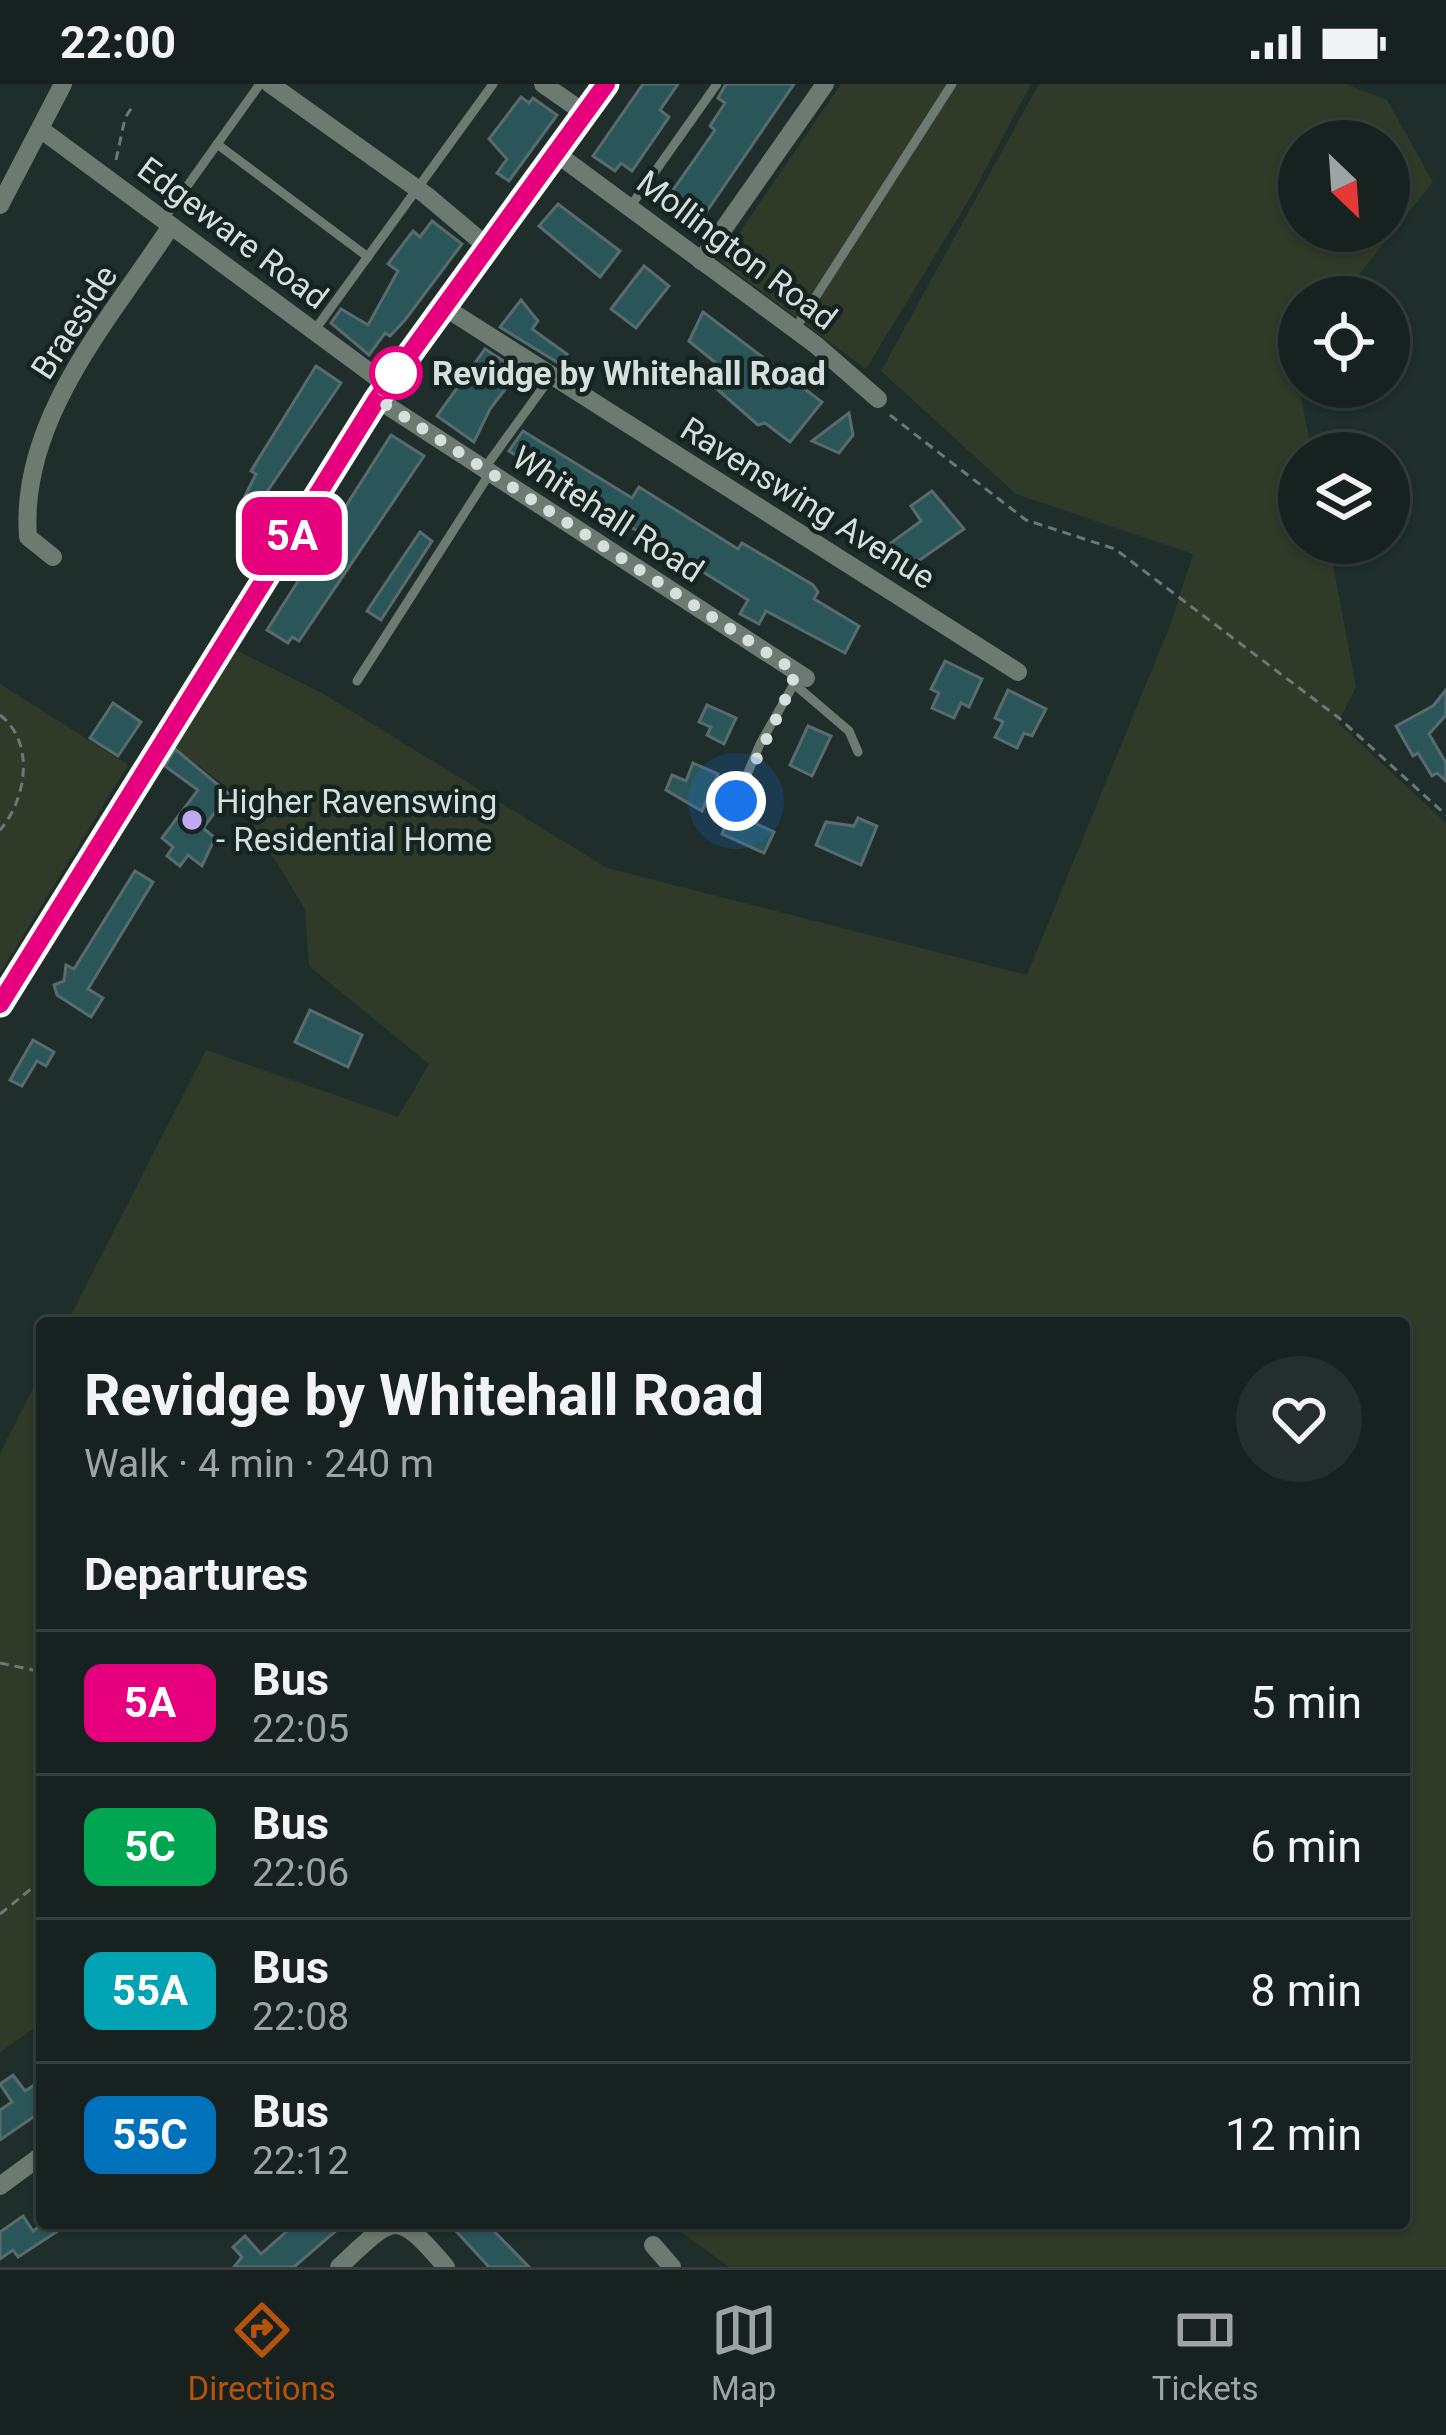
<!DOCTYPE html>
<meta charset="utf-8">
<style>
:root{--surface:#172220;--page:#242f2d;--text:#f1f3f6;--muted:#9ea4a5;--line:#363f3e;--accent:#b45309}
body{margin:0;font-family:Roboto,sans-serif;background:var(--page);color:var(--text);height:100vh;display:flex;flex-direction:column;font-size:45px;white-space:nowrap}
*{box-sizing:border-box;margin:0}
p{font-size:39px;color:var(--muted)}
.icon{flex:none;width:66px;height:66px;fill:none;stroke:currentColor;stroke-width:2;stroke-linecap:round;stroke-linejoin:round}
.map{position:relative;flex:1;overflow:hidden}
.side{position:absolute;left:36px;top:1233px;width:1374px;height:912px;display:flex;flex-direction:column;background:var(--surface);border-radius:12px;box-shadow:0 3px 9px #0004,0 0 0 3px var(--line)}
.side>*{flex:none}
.badge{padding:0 24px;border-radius:18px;font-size:42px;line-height:78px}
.needle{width:78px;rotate:155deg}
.buttons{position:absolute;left:1278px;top:36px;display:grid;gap:24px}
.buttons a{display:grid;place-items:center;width:132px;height:132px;border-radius:50%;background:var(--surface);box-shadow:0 3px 9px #0004,0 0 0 3px var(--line);font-size:60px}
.you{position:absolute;width:60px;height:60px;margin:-30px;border:9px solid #fff;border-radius:50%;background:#1a73e8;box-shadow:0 0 0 18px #1a73e833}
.map>.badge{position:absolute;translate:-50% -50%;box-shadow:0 0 0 6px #fff}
h2{padding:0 48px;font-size:45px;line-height:108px}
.round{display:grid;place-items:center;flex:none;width:126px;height:126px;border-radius:63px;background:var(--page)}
.summary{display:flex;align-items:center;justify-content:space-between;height:204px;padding:0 48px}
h1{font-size:57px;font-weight:700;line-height:90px}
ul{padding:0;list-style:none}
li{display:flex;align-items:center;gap:36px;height:144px;padding:0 48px;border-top:3px solid var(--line)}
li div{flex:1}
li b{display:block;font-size:45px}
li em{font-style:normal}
li .badge{min-width:132px;font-weight:700;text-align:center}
.status{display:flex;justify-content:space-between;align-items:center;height:84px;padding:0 60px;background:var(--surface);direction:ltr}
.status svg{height:33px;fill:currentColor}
.tabs{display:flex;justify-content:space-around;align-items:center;height:168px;border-top:3px solid var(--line);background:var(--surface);font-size:33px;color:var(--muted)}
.tabs a{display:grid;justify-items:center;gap:6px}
.tabs .current{color:var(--accent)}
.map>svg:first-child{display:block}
.green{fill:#303a28;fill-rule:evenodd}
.building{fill:#2a565a;stroke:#596b6d;stroke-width:3}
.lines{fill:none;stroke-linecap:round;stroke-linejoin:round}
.path{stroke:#6b7875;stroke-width:3;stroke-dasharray:9 6;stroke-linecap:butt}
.service{stroke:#6d7a71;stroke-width:9}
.minor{stroke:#6d7a71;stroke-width:18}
.line-casing{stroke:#fff;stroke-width:27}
.line{stroke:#e6007e;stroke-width:18}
.walk{stroke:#d5dfdc;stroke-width:12;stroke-dasharray:0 21.6}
.stop-dot{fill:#fff;stroke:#e6007e;stroke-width:6}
.poi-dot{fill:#c0a8f3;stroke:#152421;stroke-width:4.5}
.labels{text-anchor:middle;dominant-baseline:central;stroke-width:9;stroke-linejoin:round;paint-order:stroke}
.street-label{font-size:33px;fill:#d5dfdc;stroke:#152421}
.stop-label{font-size:33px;font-weight:bold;fill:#d5dfdc;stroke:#152421;text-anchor:start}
.poi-label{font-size:33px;fill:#d5dfdc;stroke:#152421;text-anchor:start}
</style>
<div class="status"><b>22:00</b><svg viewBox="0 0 49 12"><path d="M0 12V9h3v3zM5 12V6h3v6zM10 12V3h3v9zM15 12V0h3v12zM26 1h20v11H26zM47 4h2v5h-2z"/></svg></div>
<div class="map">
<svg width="1446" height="2183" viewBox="0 0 1446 2183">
<rect width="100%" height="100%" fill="#1f2e2b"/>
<g class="green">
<path d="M841,0H1031L973,109L866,285L720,177Z"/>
<path d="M1039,0H1346L1387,16L1433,98L1341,213H1299V266L1293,273L1312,369H1299V459H1329L1356,603L1338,639L1446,739V2183H729L669,2139H1404V1239H67L206,966L398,1033L429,980L309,882L305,825L243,724L231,706L174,663L236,566L322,609L607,784L1027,891L1171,539L1193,470L1016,410L881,287ZM1299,57H1389V147H1299Z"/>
<path d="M0,600L128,681L0,889Z"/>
<path d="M42,1287V1939L0,1968V1369Z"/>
</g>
<g class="building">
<path d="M643,0H678L660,26L669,33L632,87L621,79L615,87L593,72Z"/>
<path d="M726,0H794L694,146L664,119L715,46L710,42L725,19L718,14Z"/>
<path d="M521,13L529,19L533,14L557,31L509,97L497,89L507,75L489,55Z"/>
<path d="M558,120L620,167L600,193L539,142Z"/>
<path d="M432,137L462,160L405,236L390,252L385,249L369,271L331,239L341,225L368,241L398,187L388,180L413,147L420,153Z"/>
<path d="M644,182L669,202L636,244L611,225Z"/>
<path d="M521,216L538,237L532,245L567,270L560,280L500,243Z"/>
<path d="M703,228L822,318L790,358L765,339L758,341L709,298L721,283L689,257Z"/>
<path d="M485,265L519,287L490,325L474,358L437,332Z"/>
<path d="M316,282L341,299L258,421L245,412L256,390L251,387Z"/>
<path d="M849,329L853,351L839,369L812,357Z"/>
<path d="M523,347L632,414L639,403L738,465L742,459L813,501L818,508L814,515L859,542L845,569L766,527L759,540L740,530L748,516L509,367Z"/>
<path d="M391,351L424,372L299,557L292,553L288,559L267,546Z"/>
<path d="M932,407L964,445L914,480L908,472L892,484L880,467L921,437L911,422Z"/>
<path d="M420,448L432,457L381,536L367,527Z"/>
<path d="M945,577L982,595L969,623L961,619L954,634L932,624L939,609L931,605Z"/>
<path d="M1008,606L1046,625L1032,652L1024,649L1017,664L995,653L1003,638L995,634Z"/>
<path d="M1446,606V631L1429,650L1446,679V697L1437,689L1432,692L1418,669L1413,672L1396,642L1433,622Z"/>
<path d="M113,619L141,638L118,672L90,654Z"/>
<path d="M707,621L736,634L724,660L707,651L711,643L699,638Z"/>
<path d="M808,642L831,652L812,692L790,681Z"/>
<path d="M175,665L229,710L203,744L215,754L202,782L188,771L180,782L167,772L173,763L162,754L198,706L165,682Z"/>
<path d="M693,679L718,690L702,727L666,706L672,691L686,697Z"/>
<path d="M731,728L774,748L764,769L722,750Z"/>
<path d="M858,734L877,742L861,781L816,761L826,738L854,742Z"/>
<path d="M135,787L153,798L88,905L103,914L91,933L57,911L54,901L64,897L66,881L74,885Z"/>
<path d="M310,926L362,951L348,983L295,958Z"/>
<path d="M33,956L54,968L46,982L37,977L22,1002L10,996Z"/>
<path d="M13,1991L25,2007L42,1996V2027L0,2056V2026L12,2018L0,2000Z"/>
<path d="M23,2132L33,2147L44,2139H70L18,2173L13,2166L0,2175V2148Z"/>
<path d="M280,2139H345L294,2183H234L242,2173L233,2163L245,2152L261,2170L287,2147Z"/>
<path d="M461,2139H486L529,2183H489L454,2145Z"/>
</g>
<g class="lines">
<g class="path">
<path d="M116,76L125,34L134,20"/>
<path d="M890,331L1026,436L1115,465L1339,634L1446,731"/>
<path d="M0,631C36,659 26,716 0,746"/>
<path d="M0,1579L42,1588"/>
<path d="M0,1830L42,1796"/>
</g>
<g class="service">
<path d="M217,60L368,173"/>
<path d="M630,123L717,0"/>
<path d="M163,136L260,0"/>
<path d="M795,245L952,0"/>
<path d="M314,247L493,0"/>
<path d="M484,385L550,294"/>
<path d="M357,597L490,389"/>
<path d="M794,600L849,647L858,668"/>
<path d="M736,717L760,660L794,600"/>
</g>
<g class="minor">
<path d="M270,0L426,111L489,164"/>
<path d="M543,0L586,30"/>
<path d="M43,47L387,301"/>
<path d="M557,70L816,261L878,315"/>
<path d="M0,121L63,0"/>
<path d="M701,177L825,0"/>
<path d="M444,223L1018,588"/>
<path d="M377,315L806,594"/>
<path d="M53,473L28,453C19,335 111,234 171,142"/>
<path d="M0,920L387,301L606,0"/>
<path d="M0,2102L42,2071"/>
<path d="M653,2161L672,2183"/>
<path d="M339,2183C394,2132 395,2123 446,2183"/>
</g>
</g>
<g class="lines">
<defs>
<path id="line" d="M0,920L377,315L606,0"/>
</defs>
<use href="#line" class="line-casing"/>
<use href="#line" class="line"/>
<path class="walk" d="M396,289L377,315L795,587C792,610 749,687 736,717"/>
</g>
<circle class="stop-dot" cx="396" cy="289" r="24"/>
<circle class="poi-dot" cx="192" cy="736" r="12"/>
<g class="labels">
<g class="street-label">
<text transform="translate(233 149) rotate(37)">Edgeware Road</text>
<text transform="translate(737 166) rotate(37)">Mollington Road</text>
<text transform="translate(74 238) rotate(-57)">Braeside</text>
<text transform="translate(808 419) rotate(32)">Ravenswing Avenue</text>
<text transform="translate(608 430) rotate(33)">Whitehall Road</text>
</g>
<g class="stop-label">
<text x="432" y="289">Revidge by Whitehall Road</text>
</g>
<g class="poi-label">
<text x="216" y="717">Higher Ravenswing<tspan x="216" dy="38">- Residential Home</tspan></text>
</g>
</g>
</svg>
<div class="buttons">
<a><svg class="needle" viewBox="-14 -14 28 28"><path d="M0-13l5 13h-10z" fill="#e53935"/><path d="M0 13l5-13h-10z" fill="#9ea4a5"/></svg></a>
<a><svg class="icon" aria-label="locate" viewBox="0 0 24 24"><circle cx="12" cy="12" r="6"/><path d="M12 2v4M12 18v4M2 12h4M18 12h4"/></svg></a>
<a><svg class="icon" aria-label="layers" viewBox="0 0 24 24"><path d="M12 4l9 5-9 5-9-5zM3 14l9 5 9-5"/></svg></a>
</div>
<div class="you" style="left:736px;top:717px"></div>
<b class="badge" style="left:292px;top:452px;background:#e6007e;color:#fff">5A</b>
<section class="side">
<div class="summary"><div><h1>Revidge by Whitehall Road</h1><p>Walk · 4 min · 240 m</p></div><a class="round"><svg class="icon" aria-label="heart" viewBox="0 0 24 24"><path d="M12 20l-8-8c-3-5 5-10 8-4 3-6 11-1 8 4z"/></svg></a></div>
<h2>Departures</h2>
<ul>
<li><span class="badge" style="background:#e6007e;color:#fff">5A</span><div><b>Bus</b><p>22:05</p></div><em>5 min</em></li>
<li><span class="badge" style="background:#00a651;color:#fff">5C</span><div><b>Bus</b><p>22:06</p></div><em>6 min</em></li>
<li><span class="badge" style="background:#00a3b4;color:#fff">55A</span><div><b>Bus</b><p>22:08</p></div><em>8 min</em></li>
<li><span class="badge" style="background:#0072bc;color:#fff">55C</span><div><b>Bus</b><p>22:12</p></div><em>12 min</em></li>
</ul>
</section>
</div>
<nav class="tabs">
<a class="current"><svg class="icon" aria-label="directions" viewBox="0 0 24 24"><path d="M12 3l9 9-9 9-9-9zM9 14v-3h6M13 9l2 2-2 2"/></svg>Directions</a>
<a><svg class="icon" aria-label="map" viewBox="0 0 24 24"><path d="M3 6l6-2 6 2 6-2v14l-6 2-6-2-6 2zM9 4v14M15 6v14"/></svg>Map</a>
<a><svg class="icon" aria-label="tickets" viewBox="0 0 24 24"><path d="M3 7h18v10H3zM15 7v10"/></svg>Tickets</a>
</nav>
